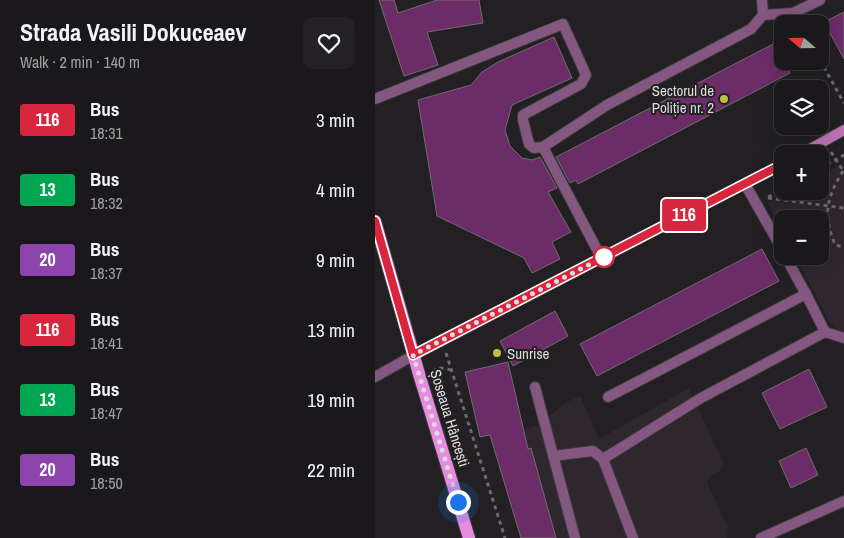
<!DOCTYPE html>
<meta charset="utf-8">
<style>
:root{--surface:#1a181a;--page:#232123;--text:#f1f3f6;--muted:#9fa0a2;--line:#383739}
body{margin:0;font-family:"Archivo Narrow",sans-serif;background:var(--page);color:var(--text);height:100vh;display:flex;flex-direction:column;font-size:19px;white-space:nowrap}
*{box-sizing:border-box;margin:0}
p{font-size:16px;color:var(--muted)}
.icon{flex:none;width:28px;height:28px;fill:none;stroke:currentColor;stroke-width:2;stroke-linecap:round;stroke-linejoin:round}
.map{position:relative;flex:1;overflow:hidden}
.drawer{display:flex;flex-direction:column;background:var(--surface);width:375px}
.drawer>*{flex:none}
.badge{padding:0 10px;border-radius:4px;font-size:18px;line-height:32px}
.needle{width:32px;rotate:290deg}
.controls{position:absolute;left:399px;top:15px;display:grid;gap:10px}
.controls a{display:grid;place-items:center;width:55px;height:55px;border-radius:10px;background:var(--surface);box-shadow:0 5px 20px #0002,0 0 0 1px var(--line);font-size:25px}
.you{position:absolute;width:25px;height:25px;margin:-12px;border:4px solid #fff;border-radius:50%;background:#1a73e8;box-shadow:0 0 0 8px #1a73e833}
.map>.badge{position:absolute;translate:-50% -50%;box-shadow:0 0 0 2px #fff}
.round{display:grid;place-items:center;flex:none;width:52px;height:52px;border-radius:10px;background:var(--page)}
.head{display:flex;align-items:center;justify-content:space-between;height:85px;padding:0 20px}
h1{font-size:24px;font-weight:800;line-height:38px}
ul{padding:0;list-style:none}
li{display:flex;align-items:center;gap:15px;height:70px;padding:0 20px}
li div{flex:1}
li b{display:block;font-size:19px}
li em{font-style:normal}
li .badge{min-width:55px;font-weight:700;text-align:center}
main{display:flex;flex:1;min-height:0}
.map>svg:first-child{display:block}
.built{fill:#2e272e}
.building{fill:#6c2c68;stroke:#6f6c6f}
.lines{fill:none;stroke-linecap:round;stroke-linejoin:round}
.lane-casing{stroke:#3c3a3c;stroke-width:12}
.street-casing{stroke:#3c3a3c;stroke-width:12}
.secondary-casing{stroke:#3c3a3c;stroke-width:12}
.primary-casing{stroke:#3c3a3c;stroke-width:14}
.path{stroke:#6b696b;stroke-width:3;stroke-dasharray:4 4;stroke-linecap:butt}
.lane{stroke:#83577f;stroke-width:10}
.street{stroke:#83577f;stroke-width:10}
.secondary{stroke:#bb74b5;stroke-width:10}
.primary{stroke:#e78be0;stroke-width:12}
.line-casing{stroke:#fff;stroke-width:11}
.line{stroke:#d7263d;stroke-width:8}
.walk{stroke:#dddbdc;stroke-width:5;stroke-dasharray:0 9}
.poi-dot{fill:#bdbf43;stroke:#222022;stroke-width:2}
.stop-dot{fill:#fff;stroke:#d7263d;stroke-width:2.5}
.labels{text-anchor:middle;dominant-baseline:central;stroke-width:4;stroke-linejoin:round;paint-order:stroke}
.poi-label{font-size:15px;fill:#dddbdc;stroke:#222022;text-anchor:end}
.street-label{font-size:15px;fill:#dddbdc;stroke:#222022}
</style>
<main>
<section class="drawer">
<div class="head"><div><h1>Strada Vasili Dokuceaev</h1><p>Walk · 2 min · 140 m</p></div><a class="round"><svg class="icon" aria-label="heart" viewBox="0 0 24 24"><path d="M12 20l-8-8c-3-5 5-10 8-4 3-6 11-1 8 4z"/></svg></a></div>
<ul>
<li><span class="badge" style="background:#d7263d;color:#fff">116</span><div><b>Bus</b><p>18:31</p></div><em>3 min</em></li>
<li><span class="badge" style="background:#00a651;color:#fff">13</span><div><b>Bus</b><p>18:32</p></div><em>4 min</em></li>
<li><span class="badge" style="background:#8e44ad;color:#fff">20</span><div><b>Bus</b><p>18:37</p></div><em>9 min</em></li>
<li><span class="badge" style="background:#d7263d;color:#fff">116</span><div><b>Bus</b><p>18:41</p></div><em>13 min</em></li>
<li><span class="badge" style="background:#00a651;color:#fff">13</span><div><b>Bus</b><p>18:47</p></div><em>19 min</em></li>
<li><span class="badge" style="background:#8e44ad;color:#fff">20</span><div><b>Bus</b><p>18:50</p></div><em>22 min</em></li>
</ul>
</section>
<div class="map">
<svg width="469" height="538" viewBox="0 0 469 538">
<rect width="100%" height="100%" fill="#222022"/>
<g class="built">
<path d="M469,163V338L454,322L420,256H445V219H408L407,232L393,203L416,191H445V176Z"/>
<path d="M314,388L348,463L346,470L334,477L332,483L353,527L352,538H146L115,439L164,425L190,403L205,396L224,439Z"/>
</g>
<g class="building">
<path d="M4,0H19L23,13L62,0H104L108,23L52,32L63,65L29,76Z"/>
<path d="M469,12V59L449,22Z"/>
<path d="M179,37L197,78L137,105L130,130L135,146L147,158L157,160L165,157L182,188L173,192L196,232L177,242L185,259L157,273L149,258L62,216L43,100L96,85L107,72L123,62Z"/>
<path d="M400,43L408,61H409L415,73L203,184L201,180L195,183L181,157Z"/>
<path d="M387,249L404,281L222,376L205,344Z"/>
<path d="M180,311L193,336L138,366L125,341Z"/>
<path d="M133,362L153,449L156,448L181,538H146L115,435L105,437L90,372Z"/>
<path d="M434,369L452,407L405,429L387,393Z"/>
<path d="M431,448L443,475L416,488L404,461Z"/>
</g>
<g class="lines">
<defs>
<g id="lane">
<path d="M388,15L418,13L445,0"/>
<path d="M0,99L188,24L211,75L206,84L148,115V120L154,144L159,148L168,147L232,105L376,29L388,15L387,0"/>
<path d="M168,147L227,259"/>
<path d="M370,184L408,251"/>
<path d="M450,332L469,338"/>
<path d="M160,387L200,538"/>
<path d="M233,397L431,294L410,256"/>
<path d="M178,456L218,451L228,459L326,398L450,332L431,294"/>
<path d="M228,459L258,538"/>
</g>
<g id="street">
<path d="M0,377L39,355"/>
<path d="M386,538L469,501"/>
</g>
<g id="secondary">
<path d="M426,154L469,130"/>
<path d="M39,355L408,164"/>
</g>
<path id="primary" d="M0,221L44,374L94,538"/>
</defs>
<use href="#lane" class="lane-casing"/>
<use href="#street" class="street-casing"/>
<use href="#secondary" class="secondary-casing"/>
<use href="#primary" class="primary-casing"/>
<g class="path">
<path d="M445,60L469,103"/>
<path d="M456,152L469,172"/>
<path d="M445,168L469,155"/>
<path d="M468,171C451,199 448,214 460,245L469,247"/>
<path d="M393,197L408,189"/>
<path d="M393,198L469,208"/>
<path d="M71,353L130,538"/>
<path d="M57,371L66,368L77,370"/>
</g>
<use href="#lane" class="lane"/>
<use href="#street" class="street"/>
<use href="#secondary" class="secondary"/>
<use href="#primary" class="primary"/>
</g>
<g class="lines">
<defs>
<path id="line" d="M0,221L38,355L408,164"/>
</defs>
<use href="#line" class="line-casing"/>
<use href="#line" class="line"/>
<path class="walk" d="M83,502L38,355L229,257"/>
</g>
<g class="poi-dot">
<circle cx="349" cy="99" r="5"/>
<circle cx="122" cy="353" r="5"/>
</g>
<circle class="stop-dot" cx="229" cy="257" r="10"/>
<g class="labels">
<g class="poi-label">
<text x="339" y="90">Sectorul de<tspan x="339" dy="17">Poliție nr. 2</tspan></text>
<text x="132" y="353" text-anchor="start">Sunrise</text>
</g>
<g class="street-label">
<text transform="translate(75 418) rotate(73)">Șoseaua Hâncești</text>
</g>
</g>
</svg>
<div class="controls">
<a><svg class="needle" viewBox="-14 -14 28 28"><path d="M0-13l5 13h-10z" fill="#e53935"/><path d="M0 13l5-13h-10z" fill="#9fa0a2"/></svg></a>
<a><svg class="icon" aria-label="layers" viewBox="0 0 24 24"><path d="M12 4l9 5-9 5-9-5zM3 14l9 5 9-5"/></svg></a>
<a>+</a>
<a>−</a>
</div>
<div class="you" style="left:83px;top:502px"></div>
<b class="badge" style="left:309px;top:215px;background:#d7263d;color:#fff">116</b>
</div>
</main>
